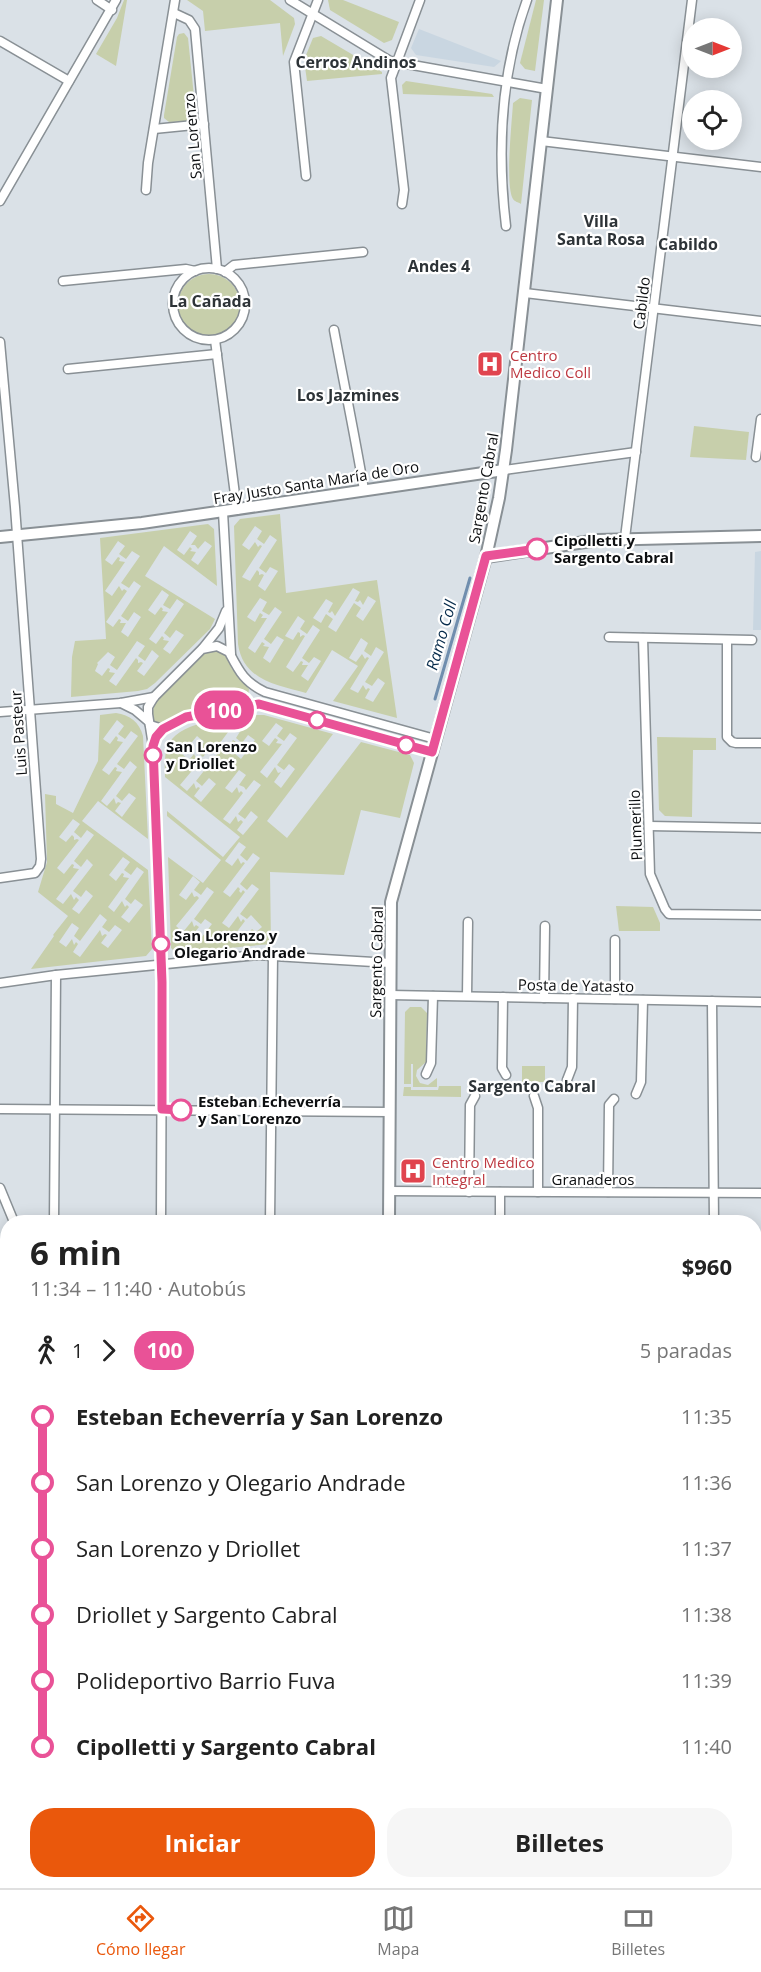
<!DOCTYPE html>
<html lang="es">
<meta charset="utf-8">
<style>
:root{--surface:#fff;--page:#f6f6f6;--text:#222;--muted:#767676;--line:#e0e0e0;--accent:#ea580c}
body{margin:0;font-family:"Open Sans",sans-serif;background:var(--page);color:var(--text);height:100vh;display:flex;flex-direction:column;font-size:22px;white-space:nowrap}
*{box-sizing:border-box;margin:0}
p{font-size:20px;color:var(--muted)}
.icon{flex:none;width:33px;height:33px;fill:none;stroke:currentColor;stroke-width:2;stroke-linecap:round;stroke-linejoin:round}
.map{position:relative;flex:1;overflow:hidden}
.details{position:absolute;left:0px;top:1215px;width:762px;height:674px;display:flex;flex-direction:column;background:var(--surface);border-radius:24px 24px 0 0;box-shadow:0 3px 15px #0003}
.details>*{flex:none}
.badge{padding:0 12px;border-radius:20px;font-size:21px;line-height:39px}
.needle{width:39px;rotate:90deg}
.tools{position:absolute;left:682px;top:18px;display:grid;gap:12px}
.tools a{display:grid;place-items:center;width:60px;height:60px;border-radius:50%;background:var(--surface);box-shadow:0 3px 15px #0003;font-size:30px}
.map>.badge{position:absolute;translate:-50% -50%;box-shadow:0 0 0 3px #fff}
.legs{display:flex;align-items:center;gap:9px;height:66px;padding:0 30px;font-size:20px}
.legs p{margin-inline-start:auto}
.headline{display:flex;align-items:center;justify-content:space-between;height:102px;padding:0 30px}
h1{font-size:33px;font-weight:700;line-height:45px}
.primary-button{display:flex;gap:12px;margin-top:auto;padding:12px 30px}
.primary-button a{flex:1;height:69px;border-radius:24px;background:var(--accent);color:#fff;font-size:24px;font-weight:700;line-height:69px;text-align:center}
.primary-button a+a{background:var(--page);color:var(--text)}
ul{padding:0 30px;list-style:none}
li{display:flex;align-items:center;gap:21px;height:66px;font-size:22px}
li i{display:grid;place-items:center;width:9px;height:100%;margin:0 8px;background:currentColor}
li i::after{content:'';width:15px;height:15px;margin:-8px;border:4px solid;border-radius:50%;background:var(--surface)}
li p{margin-inline-start:auto}
li:first-child i{background:linear-gradient(#0000 50%,currentColor 0)}
li:last-child i{background:linear-gradient(currentColor 50%,#0000 0)}
.tab-bar{display:flex;justify-content:space-around;align-items:center;height:84px;border-top:2px solid var(--line);background:var(--surface);font-size:16px;color:var(--muted)}
.tab-bar a{display:grid;justify-items:center;gap:3px}
.tab-bar .on{color:var(--accent)}
.map>svg:first-child{display:block}
.built{fill:#c9d6e1}
.green{fill:#c7cfab;fill-rule:evenodd}
.lines{fill:none;stroke-linecap:round;stroke-linejoin:round}
.stream{stroke:#708eae;stroke-width:3}
.street-casing{stroke:#899095;stroke-width:11}
.secondary-casing{stroke:#899095;stroke-width:14}
.street{stroke:#fff;stroke-width:8}
.secondary{stroke:#fff;stroke-width:10}
.line-1-casing{stroke:#fff;stroke-width:14}
.line-1{stroke:#e95297;stroke-width:9}
.stop-1-dot{fill:#fff;stroke:#e95297;stroke-width:3}
.labels{text-anchor:middle;dominant-baseline:central;stroke-width:4.5;stroke-linejoin:round;paint-order:stroke}
.street-label{font-size:15px;fill:#0c0e10;stroke:#fff}
.health-label{font-size:15px;fill:#be3a42;stroke:#fff;text-anchor:start}
.stop-label{font-size:15px;font-weight:bold;fill:#0c0e10;stroke:#fff;text-anchor:start}
.neighbourhood-label{font-size:16px;font-weight:bold;fill:#2d3337;stroke:#fff}
.water-label{font-size:16px;font-style:italic;fill:#062b4b;stroke:#fff}
</style>
<div class="map">
<svg width="761" height="1888" viewBox="0 0 761 1888">
<rect width="100%" height="100%" fill="#dae1e7"/>
<g class="built">
<path d="M419,29L501,61L500,62L494,67L416,55L411,48Z"/>
<path d="M761,551V630H753L755,552Z"/>
</g>
<g class="green">
<path d="M124,0H127L116,66L96,54L117,18Z"/>
<path d="M187,0H270L294,18L295,24L283,56L280,23L205,31L203,11Z"/>
<path d="M328,0H343L399,22L392,40L384,43L330,10Z"/>
<path d="M536,0H544L535,71L525,69L520,63Z"/>
<path d="M184,33L188,38L196,116L191,121L169,122L164,118V115L177,37L179,34Z"/>
<path d="M321,36L382,72V74L307,81L304,60L313,38Z"/>
<path d="M406,81L492,94L494,97L403,94L402,85Z"/>
<path d="M520,98L532,100L521,204C518,202 515,202 513,199C505,186 512,121 513,103Z"/>
<circle cx="209" cy="305" r="31"/>
<path d="M694,426L749,432L746,460L690,457Z"/>
<path d="M280,514L286,593L377,580L397,718L333,701L358,666L332,650L306,693C276,685 243,680 238,644L234,526L240,519ZM255,526L262,531L257,539L264,544L270,535L277,540L259,568L266,573L270,567L278,571L265,591L258,586L264,575L262,574L259,575V572L257,570L250,581L242,577L262,546L260,545L258,547L255,542L249,550L242,545ZM353,588L360,592L355,601L358,602L360,600L363,605L368,596L376,601L363,621L356,616L361,608L354,603L336,632L328,627L333,619L326,614L321,623L313,618L326,599L333,603L328,612L330,613L332,611L335,616ZM260,598L267,602L262,611L269,615L275,607L282,612L264,639L271,644L277,636L284,640L270,663L263,658L269,647L263,646L265,644L262,642L255,653L248,648L267,618H261L263,615L260,613L255,622L247,617ZM298,616L305,621L300,629L307,634L313,625L320,630L302,658L309,663L314,657L321,661L308,681L301,676L308,665H302L303,662L301,661L293,672L286,667L305,636L303,635L300,637V633L298,632L293,640L285,636ZM361,638L368,643L364,651L371,656L376,647L384,652L365,682L372,686L378,678L385,683L373,702L365,698L370,689L368,688L366,690L363,685L358,693L350,689L369,658L367,657L365,659L362,654L356,662L349,658Z"/>
<path d="M208,524L214,529L217,586L164,546L145,576L215,619L210,629L155,683L147,689L138,691L71,697L72,657L75,641L106,639L100,538ZM190,531L197,536L191,545H195L198,549L205,541L212,546L198,565L191,560L196,552L190,551L192,549L190,547L184,555L177,550ZM118,541L125,546L119,554L126,559L132,551L140,556L121,583L129,588L134,581L141,586L121,616L128,621L134,612L141,617L128,637L121,632L126,623H120L121,620L119,619L113,627L106,622L127,591L124,589L122,591L119,586L112,596L105,591L125,562L119,561L120,558L118,557L112,565L105,560ZM162,590L169,595L163,605L170,609L177,599L184,604L164,633L170,638L176,630L184,635L170,654L163,649L169,641L163,640L164,638L162,636L156,644L149,639L168,612L162,611L163,609L161,607L155,615L148,610ZM137,641L145,646L138,656L145,661L152,650L159,656L144,676L137,671L143,663L141,662L138,663V660L136,658L116,686L109,681L115,673L109,672L110,669L108,668L102,676L95,671L98,664L97,663L108,652L115,657L110,665L117,670Z"/>
<path d="M215,649L224,652L232,669L249,689L248,697L241,703L186,712L163,725L154,723L152,719L154,704L205,652Z"/>
<path d="M116,713C130,715 139,722 143,736L148,839L98,801L82,821L148,870L152,949L146,956L31,969L54,936L53,935L68,916L38,892L47,862L45,794L56,796V804L73,813L98,761L100,715ZM117,720L124,726L118,734L125,739L131,731L138,736L117,764L124,769L130,761L137,767L116,796L122,801L129,793L136,798L122,817L115,811L121,803L118,802L116,804L114,798L107,806L101,801L122,772L116,771L117,768L115,767L109,775L102,770L123,742L117,741L118,738L116,736L110,744L103,739ZM73,819L80,824L74,832L81,838L87,830L94,835L74,861L81,867L87,859L93,865L73,891L81,897L86,890L93,896L79,914L72,909L79,900L76,897L74,900L71,894L63,904L56,899L79,869L73,868L74,865L72,864L64,874L57,868L79,840L77,839L74,840V837L72,835L66,842L59,837ZM123,857L130,862L124,870L131,875L137,867L144,872L125,899L131,904L135,899L143,905L129,923L121,917L129,907L127,905L125,907L122,901L114,912L108,907L129,878L123,877L124,874L122,873L116,881L109,875ZM100,914L107,920L102,927L109,932L115,925L122,930L108,948L101,943L107,935L105,934L102,936L100,930L80,957L73,952L78,944L76,942L74,945L72,939L66,947L59,942L72,923L79,928L74,936L80,941Z"/>
<path d="M248,715H264L333,734L267,821L287,838L361,742L410,755L414,763L400,818L361,810L344,875L270,872L271,944L176,953L171,948L168,857L203,883L221,860L167,816V811L223,857L240,837L165,777C165,767 164,757 167,748C176,721 225,719 248,715ZM276,723L283,728L277,736L284,741L290,733L297,738L277,765L284,770L289,764L295,769L281,788L274,782L281,772L278,773L275,767L267,778L260,772L282,744L276,743L278,740L275,738L269,746L262,741ZM234,724L241,730L236,738L242,743L248,735L255,740L241,759L234,753L240,745H234L236,742L233,740L227,748L220,743ZM197,736L204,742L196,751L203,757L211,747L218,753L196,781L202,786L209,778L216,784L201,802L194,796L200,788L198,787L196,789L194,783L187,791L180,785L201,760L199,758L197,760L194,754L189,760L182,754ZM239,770L246,775L239,785L244,787L246,790L254,780L261,785L238,814L245,819L251,811L258,817L243,835L237,830L243,822L241,820L238,822L236,816L230,824L223,819L243,793L241,791L239,793L237,787L232,793L225,788ZM239,842L246,847L240,855L247,861L253,853L260,858L240,884L247,890L252,884L259,889L240,914L247,919L251,915L262,927L256,932L252,929L243,939L236,933L245,921L243,919L241,922L238,916L229,928L222,923L245,892L243,890L241,893L239,891L240,889L238,887L230,897L223,892L245,863L243,862L241,864L238,858L232,866L225,861ZM193,876L200,882L194,890L201,895L207,887L214,892L194,919L201,924L205,919L212,924L198,942L191,937L199,927L196,925L194,927L192,921L183,932L176,926L199,898L197,896L194,897L192,892L186,900L179,895Z"/>
<path d="M657,737L716,738V750H693L692,817L665,816L659,810Z"/>
<path d="M616,906L653,907L660,923V931H619Z"/>
<path d="M410,1007H421L427,1013L426,1062L417,1070L416,1076L420,1083L428,1085L437,1078V1087H413V1064H411V1084H404L405,1012Z"/>
<rect x="522" y="1066" width="23" height="16"/>
<path d="M439,1086H461V1097L403,1096L404,1087H411V1090H438Z"/>
</g>
<g class="lines">
<path class="stream" d="M435,699L470,578"/>
<defs>
<g id="street">
<path d="M97,0L112,10"/>
<path d="M290,0L390,61L547,89"/>
<path d="M174,13L189,20L195,29L217,269"/>
<path d="M0,41L69,81"/>
<path d="M154,129L204,124"/>
<path d="M541,141L761,167"/>
<path d="M306,176L294,62L318,0"/>
<path d="M146,190L148,163L175,0"/>
<path d="M0,201L116,0"/>
<path d="M402,204L404,190L391,78L420,0"/>
<path d="M506,226C497,151 501,72 527,0"/>
<circle cx="209" cy="304" r="36"/>
<path d="M225,272L234,265L363,252"/>
<path d="M63,281L186,269L195,271"/>
<path d="M525,293L761,321"/>
<path d="M334,330C344,384 355,436 364,490"/>
<path d="M215,340L237,510"/>
<path d="M0,342L15,507L41,859L40,866L35,873L0,878"/>
<path d="M68,369L217,354"/>
<path d="M756,457L761,419"/>
<path d="M504,470L636,452"/>
<path d="M223,512L231,654"/>
<path d="M625,538L692,0"/>
<path d="M609,637L752,640"/>
<path d="M643,638L650,874L665,909L669,914L761,915"/>
<path d="M727,640V737L732,742L736,743H761"/>
<path d="M203,648L219,628L226,611"/>
<path d="M121,703L135,710L148,721"/>
<path d="M0,712L121,703L154,697"/>
<path d="M150,725L163,729L195,714L259,704L432,752"/>
<path d="M649,826L761,828"/>
<path d="M0,983L56,975L257,955L390,963"/>
<path d="M390,995L761,1002"/>
<path d="M467,996L468,922"/>
<path d="M503,997L502,1068L506,1075"/>
<path d="M544,998L545,926"/>
<path d="M615,999V940"/>
<path d="M712,1001L714,1222"/>
<path d="M426,1074L431,1063L433,996"/>
<path d="M567,1080L572,1067L573,998"/>
<path d="M636,1094L641,1082L643,1000"/>
<path d="M534,1096L538,1108V1192"/>
<path d="M0,1109L390,1112"/>
<path d="M0,1188L14,1222"/>
<path d="M389,1191L761,1193"/>
<path d="M469,1192L470,1105L475,1096"/>
<path d="M500,1192V1222"/>
<path d="M608,1192L609,1105L614,1099"/>
<path d="M54,1222L56,975"/>
<path d="M161,1222L162,982L153,746L148,714V707L154,697L202,649L217,646L229,652C239,671 244,682 265,692L435,739"/>
<path d="M270,1222L273,955"/>
<path d="M0,1299H8"/>
<path d="M754,1384L761,1368"/>
<path d="M754,1409L761,1395"/>
<path d="M754,1421L761,1420"/>
<path d="M264,1881L267,1888"/>
<path d="M692,1881L693,1888"/>
<path d="M447,1888L450,1881"/>
</g>
<g id="secondary">
<path d="M0,537L142,523L504,470"/>
<path d="M486,557L598,540L761,536"/>
<path d="M389,1222L391,902L486,557L499,498L506,450L557,0"/>
<path d="M754,1861L761,1859"/>
<path d="M384,1888V1881"/>
<path d="M622,1888L656,1881"/>
</g>
</defs>
<use href="#street" class="street-casing"/>
<use href="#secondary" class="secondary-casing"/>
<use href="#street" class="street"/>
<use href="#secondary" class="secondary"/>
</g>
<g class="lines">
<defs>
<path id="line-1" d="M181,1110L162,1109V982L153,746L156,737L163,729L186,717L259,704L432,752L486,556L537,549"/>
</defs>
<use href="#line-1" class="line-1-casing"/>
<use href="#line-1" class="line-1"/>
</g>
<defs>
<symbol id="hospital-square" viewBox="-11 -11 22 22"><rect x="-9" y="-9" width="18" height="18" rx="4" fill="#e0444e" stroke="#fff"/><path d="M-5-5h3v3.5h4V-5h3V5h-3V1.5h-4V5h-3Z" fill="#fff"/></symbol>
</defs>
<g fill-rule="evenodd">
<use href="#hospital-square" x="475" y="349" width="30" height="30"/>
<use href="#hospital-square" x="398" y="1156" width="30" height="30"/>
</g>
<g class="stop-1-dot">
<circle cx="537" cy="549" r="10"/>
<circle cx="317" cy="720" r="8"/>
<circle cx="406" cy="745" r="8"/>
<circle cx="153" cy="755" r="8"/>
<circle cx="161" cy="944" r="8"/>
<circle cx="181" cy="1110" r="10"/>
</g>
<g class="labels">
<g class="street-label">
<text transform="translate(192 136) rotate(-95)">San Lorenzo</text>
<text transform="translate(641 303) rotate(-83)">Cabildo</text>
<text transform="translate(316 482) rotate(-9)">Fray Justo Santa María de Oro</text>
<text transform="translate(483 488) rotate(-80)">Sargento Cabral</text>
<text transform="translate(18 733) rotate(-94)">Luis Pasteur</text>
<text transform="translate(635 825) rotate(-92)">Plumerillo</text>
<text transform="translate(376 962) rotate(-89)">Sargento Cabral</text>
<text transform="translate(576 985) rotate(1)">Posta de Yatasto</text>
<text x="593" y="1179">Granaderos</text>
</g>
<g class="health-label">
<text x="510" y="355">Centro<tspan x="510" dy="17">Medico Coll</tspan></text>
<text x="432" y="1162">Centro Medico<tspan x="432" dy="17">Integral</tspan></text>
</g>
<g class="stop-label">
<text x="554" y="540">Cipolletti y<tspan x="554" dy="17">Sargento Cabral</tspan></text>
<text x="166" y="746">San Lorenzo<tspan x="166" dy="17">y Driollet</tspan></text>
<text x="174" y="935">San Lorenzo y<tspan x="174" dy="17">Olegario Andrade</tspan></text>
<text x="198" y="1101">Esteban Echeverría<tspan x="198" dy="17">y San Lorenzo</tspan></text>
</g>
<g class="neighbourhood-label">
<text x="356" y="62">Cerros Andinos</text>
<text x="601" y="221">Villa<tspan x="601" dy="18">Santa Rosa</tspan></text>
<text x="688" y="244">Cabildo</text>
<text x="439" y="266">Andes 4</text>
<text x="210" y="301">La Cañada</text>
<text x="348" y="395">Los Jazmines</text>
<text x="532" y="1086">Sargento Cabral</text>
</g>
<g class="water-label">
<text transform="translate(441 635) rotate(-74)">Ramo Coll</text>
</g>
</g>
</svg>
<div class="tools">
<a><svg class="needle" viewBox="-14 -14 28 28"><path d="M0-13l5 13h-10z" fill="#e53935"/><path d="M0 13l5-13h-10z" fill="#767676"/></svg></a>
<a><svg class="icon" aria-label="locate" viewBox="0 0 24 24"><circle cx="12" cy="12" r="6"/><path d="M12 2v4M12 18v4M2 12h4M18 12h4"/></svg></a>
</div>
<b class="badge" style="left:224px;top:710px;background:#e95297;color:#fff">100</b>
<section class="details">
<div class="headline"><div><h1>6 min</h1><p>11:34 – 11:40 · Autobús</p></div><b>$960</b></div>
<div class="legs"><svg class="icon" aria-label="walk" viewBox="0 0 24 24"><circle cx="13" cy="4" r="2"/><path d="M13 8l-2 6 4 7M11 14l-3 7M7 12l3-4h3l4 4"/></svg>1<svg class="icon" aria-label="forward" viewBox="0 0 24 24"><path d="M9 5l7 7-7 7"/></svg><b class="badge" style="background:#e95297;color:#fff">100</b><p>5 paradas</p></div>
<ul>
<li><i style="color:#e95297"></i><b>Esteban Echeverría y San Lorenzo</b><p>11:35</p></li>
<li><i style="color:#e95297"></i><span>San Lorenzo y Olegario Andrade</span><p>11:36</p></li>
<li><i style="color:#e95297"></i><span>San Lorenzo y Driollet</span><p>11:37</p></li>
<li><i style="color:#e95297"></i><span>Driollet y Sargento Cabral</span><p>11:38</p></li>
<li><i style="color:#e95297"></i><span>Polideportivo Barrio Fuva</span><p>11:39</p></li>
<li><i style="color:#e95297"></i><b>Cipolletti y Sargento Cabral</b><p>11:40</p></li>
</ul>
<div class="primary-button"><a>Iniciar</a><a>Billetes</a></div>
</section>
</div>
<nav class="tab-bar">
<a class="on"><svg class="icon" aria-label="directions" viewBox="0 0 24 24"><path d="M12 3l9 9-9 9-9-9zM9 14v-3h6M13 9l2 2-2 2"/></svg>Cómo llegar</a>
<a><svg class="icon" aria-label="map" viewBox="0 0 24 24"><path d="M3 6l6-2 6 2 6-2v14l-6 2-6-2-6 2zM9 4v14M15 6v14"/></svg>Mapa</a>
<a><svg class="icon" aria-label="tickets" viewBox="0 0 24 24"><path d="M3 7h18v10H3zM15 7v10"/></svg>Billetes</a>
</nav>
